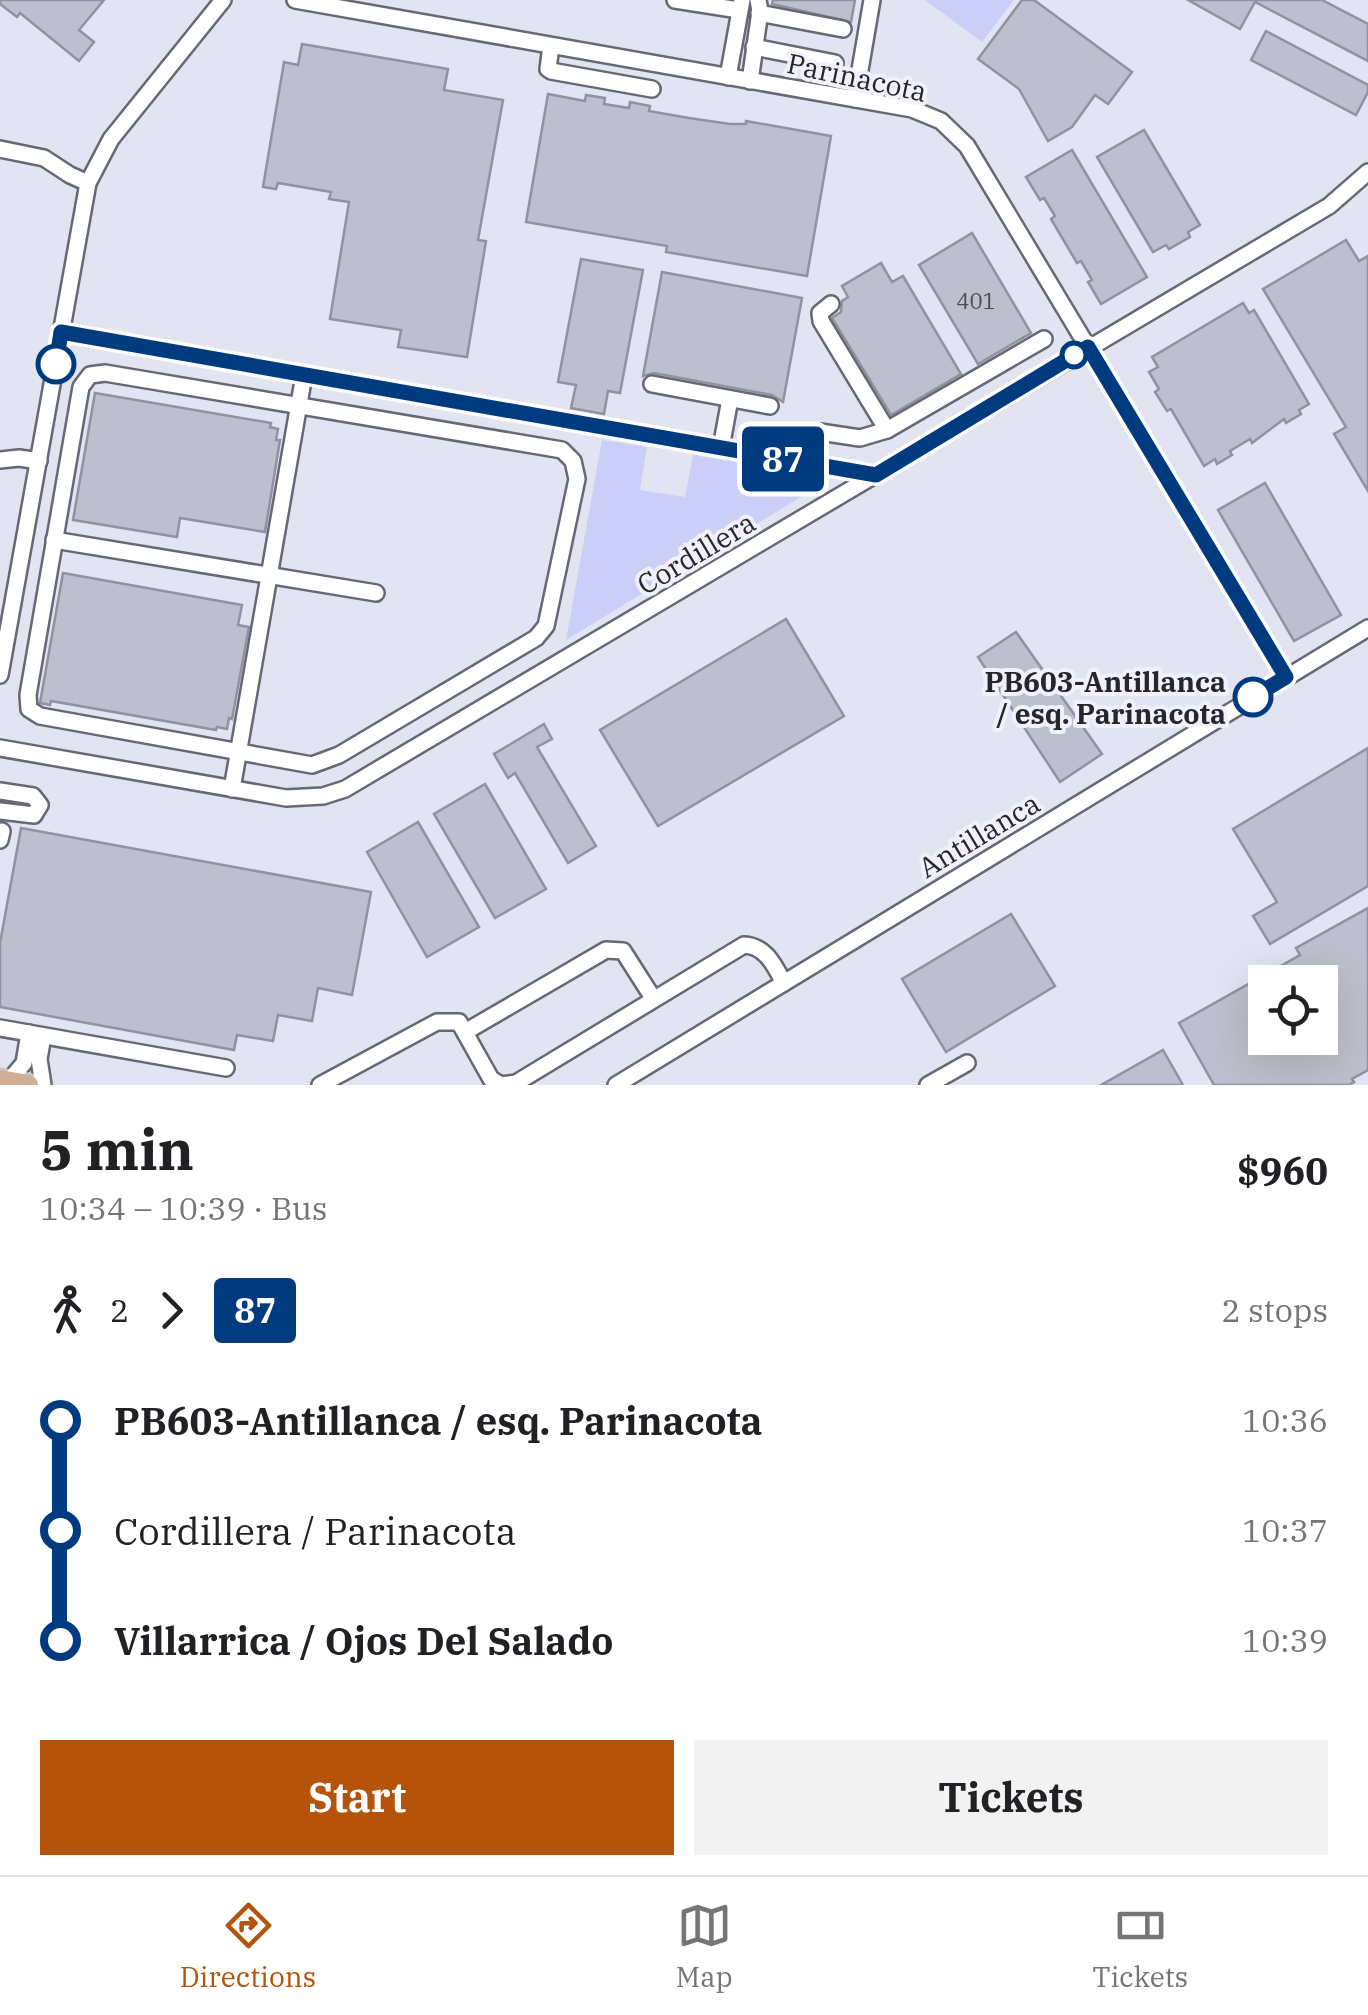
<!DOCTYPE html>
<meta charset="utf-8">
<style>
:root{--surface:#fff;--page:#f2f2f2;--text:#202124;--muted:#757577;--line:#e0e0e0;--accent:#b45309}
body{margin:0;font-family:"IBM Plex Serif",serif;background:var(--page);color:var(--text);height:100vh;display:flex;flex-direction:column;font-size:38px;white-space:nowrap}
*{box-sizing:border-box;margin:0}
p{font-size:32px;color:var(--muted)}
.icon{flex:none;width:55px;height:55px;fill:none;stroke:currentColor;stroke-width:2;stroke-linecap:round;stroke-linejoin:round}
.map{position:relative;height:1085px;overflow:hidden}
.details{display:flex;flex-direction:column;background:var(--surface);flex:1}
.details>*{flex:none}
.badge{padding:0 20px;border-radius:8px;font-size:35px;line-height:65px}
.buttons{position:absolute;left:1248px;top:965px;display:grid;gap:20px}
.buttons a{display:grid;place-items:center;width:90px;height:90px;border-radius:0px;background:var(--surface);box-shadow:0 10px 40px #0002;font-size:50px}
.map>.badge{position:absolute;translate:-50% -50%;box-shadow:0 0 0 5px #fff}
.legs{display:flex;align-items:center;gap:15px;height:110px;padding:0 40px;font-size:32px}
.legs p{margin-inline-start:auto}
.headline{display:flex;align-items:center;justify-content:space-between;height:170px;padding:0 40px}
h1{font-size:55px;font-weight:700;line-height:75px}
.button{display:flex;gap:20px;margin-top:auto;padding:20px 40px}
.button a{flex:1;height:115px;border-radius:0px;background:var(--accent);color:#fff;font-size:40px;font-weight:700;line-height:115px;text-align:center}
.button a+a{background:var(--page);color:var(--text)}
ul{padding:0 40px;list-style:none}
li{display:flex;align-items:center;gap:35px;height:110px;font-size:38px}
li i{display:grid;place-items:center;width:15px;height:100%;margin:0 12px;background:currentColor}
li i::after{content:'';width:25px;height:25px;margin:-12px;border:8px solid;border-radius:50%;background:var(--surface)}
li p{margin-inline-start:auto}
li:first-child i{background:linear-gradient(#0000 50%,currentColor 0)}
li:last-child i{background:linear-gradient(currentColor 50%,#0000 0)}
.tab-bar{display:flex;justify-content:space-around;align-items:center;height:140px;border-top:2px solid var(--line);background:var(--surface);font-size:28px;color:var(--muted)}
.tab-bar a{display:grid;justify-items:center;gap:5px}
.tab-bar .active{color:var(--accent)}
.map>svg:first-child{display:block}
.green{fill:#cbcef6}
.building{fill:#bdbfcc;stroke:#9192a0;stroke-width:2.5;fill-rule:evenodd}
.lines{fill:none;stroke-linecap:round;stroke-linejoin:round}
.minor-casing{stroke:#676875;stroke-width:20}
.major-casing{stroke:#c7c7c8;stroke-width:25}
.minor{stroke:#fff;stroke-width:15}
.major{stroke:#d1af94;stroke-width:20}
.line-1-casing{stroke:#fff;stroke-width:22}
.line-1{stroke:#003b80;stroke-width:15}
.stop-1-dot{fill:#fff;stroke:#003b80;stroke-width:5}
.labels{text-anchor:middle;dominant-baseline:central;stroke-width:8;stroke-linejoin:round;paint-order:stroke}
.number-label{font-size:22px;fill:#4c4c53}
.street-label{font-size:28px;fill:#26262b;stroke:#f0f1fd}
.stop-label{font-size:28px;font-weight:bold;fill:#26262b;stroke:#f0f1fd;text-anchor:end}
</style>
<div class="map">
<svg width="1368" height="1085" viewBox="0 0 1368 1085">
<rect width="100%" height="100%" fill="#e3e4f2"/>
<g class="green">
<path d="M925,0H1014L982,42Z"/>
<path d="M602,440L647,447L640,490L685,497L693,455L811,475L814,489L566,640Z"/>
</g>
<g class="building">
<path d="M0,0H104L79,30L94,42L79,61L20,13L17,17L0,4Z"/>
<path d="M773,0H855L851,22L772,4Z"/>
<path d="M1022,0H1034L1132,72L1108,104L1095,95L1072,127L1048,141L1019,89L978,59Z"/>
<path d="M1188,0H1322L1368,24V61L1255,2L1240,29Z"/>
<path d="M1266,31L1368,85V92L1356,115L1251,60Z"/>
<path d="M302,44L448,69L444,90L503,100L478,240L486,241L467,357L398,347L401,330L330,319L349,202L329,199L331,192L278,183L276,189L263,187L284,62L298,65Z"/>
<path d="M548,94L585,101L586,95L605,98L604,104L629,108L630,102L650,106L649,111L689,118L730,124H746V121L831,136L807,276L666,252L667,246L526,222Z"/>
<path d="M1144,130L1200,225L1188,232L1190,237L1169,249L1166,245L1153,252L1097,157Z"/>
<path d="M1072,150L1147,277L1101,304L1088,282L1092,280L1081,261L1077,263L1051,219L1055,216L1044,198L1040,200L1026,177Z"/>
<path d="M972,233L1031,333L978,364L919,265Z"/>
<path d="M1346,240L1359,261L1368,256V491L1334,434L1346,427L1263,289Z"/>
<path d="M581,259L643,270L620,393L608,391L604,414L571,408L576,385L558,382Z"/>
<path d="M881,263L892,282L903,276L961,374L891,415L832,318L841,312L842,301L848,297L842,286Z"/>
<path d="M662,272L802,298L783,402L772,395L654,373L643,376Z"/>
<path d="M1243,303L1249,313L1254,310L1309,404L1299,410L1301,414L1286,423L1284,419L1252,443L1250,439L1230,451L1232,455L1217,464L1215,459L1204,466L1171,409L1167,411L1155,392L1159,389L1149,372L1158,367L1152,357Z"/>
<path d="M95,393L271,423L270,427L278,429L276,440H280L265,532L180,518L177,537L73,520Z"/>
<path d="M1265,483L1341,615L1294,641L1218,510Z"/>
<path d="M63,573L242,605L238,625L249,627L232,719L229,718L227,729L217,727L216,730L51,701L50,705L40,703Z"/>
<path d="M786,619L844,716L658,826L600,730Z"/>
<path d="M1016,632L1102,754L1060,782L978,657Z"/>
<path d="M544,724L552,739L537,747L596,846L568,863L515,773L508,778L494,754Z"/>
<path d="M1368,748V886L1270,944L1253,916L1277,902L1233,829Z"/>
<path d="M485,784L546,889L495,918L434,814Z"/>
<path d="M418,822L479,927L427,957L367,852Z"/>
<path d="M21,828L371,892L352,995L318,988L312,1021L278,1015L273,1041L237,1035L234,1050L0,1007V943Z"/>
<path d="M1368,908V1070L1352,1079L1354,1082L1349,1085H1214L1179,1023L1300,955L1296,948ZM1265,982H1320V1038H1265Z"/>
<path d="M1011,914L1055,986L946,1052L902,979Z"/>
<path d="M1163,1050L1183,1085H1101Z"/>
</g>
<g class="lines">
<defs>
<g id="minor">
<path d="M295,0L912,109L941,121L967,146L1286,677"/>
<path d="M675,0L739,10"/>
<path d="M759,13L843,29"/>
<path d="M551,46L548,69L551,71L652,89"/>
<path d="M754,47L835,63"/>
<path d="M728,77L742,0"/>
<path d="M750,81L760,11L758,0"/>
<path d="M855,99L872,0"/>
<path d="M0,149L44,158L70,175L88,183"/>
<path d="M831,304L820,313L821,321L887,430"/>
<path d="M61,332L876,475"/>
<path d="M105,373L562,450L573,461L577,479L546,626L536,638L339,755L312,765L40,716L29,709L28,695L81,387L90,375Z"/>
<path d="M652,384L770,406"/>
<path d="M820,432L860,438L887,430L1044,339"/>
<path d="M721,448L730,399"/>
<path d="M0,460L19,458L39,461"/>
<path d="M54,540L376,593"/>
<path d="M0,675L88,183L111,139L223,0"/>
<path d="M0,748L286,798L323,796L345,789L1329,206L1368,172"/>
<path d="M232,789L304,375"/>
<path d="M0,791L33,796L40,805L34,815L0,811"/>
<path d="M0,840L2,831"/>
<path d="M0,1028L226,1068"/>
<path d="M465,1032L606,950L623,951L653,998"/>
<path d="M8,1082L24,1063L29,1033"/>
<path d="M43,1085L39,1059L43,1036"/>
<path d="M320,1085L437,1022H459L491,1079L501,1085L516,1083L744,945C766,946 774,965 784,983"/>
<path d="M616,1085L1368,628"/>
<path d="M928,1085L967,1063"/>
</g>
<path id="major" d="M0,1080L28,1085"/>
</defs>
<use href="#minor" class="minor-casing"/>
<use href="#major" class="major-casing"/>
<use href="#minor" class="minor"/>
<use href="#major" class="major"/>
</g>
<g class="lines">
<defs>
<path id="line-1" d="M56,364L61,332L876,475L1088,347L1286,677L1253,697"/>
</defs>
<use href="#line-1" class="line-1-casing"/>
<use href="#line-1" class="line-1"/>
</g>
<g class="stop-1-dot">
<circle cx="1074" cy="355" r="12"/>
<circle cx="56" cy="364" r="18"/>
<circle cx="1253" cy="697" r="18"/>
</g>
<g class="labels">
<g class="number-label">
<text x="976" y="300">401</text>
</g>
<g class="street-label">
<text transform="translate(857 77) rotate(12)">Parinacota</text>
<text transform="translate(696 553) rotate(-31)">Cordillera</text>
<text transform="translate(979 835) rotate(-31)">Antillanca</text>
</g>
<g class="stop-label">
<text x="1226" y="681">PB603-Antillanca<tspan x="1226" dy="32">/ esq. Parinacota</tspan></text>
</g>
</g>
</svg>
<div class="buttons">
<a><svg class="icon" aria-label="locate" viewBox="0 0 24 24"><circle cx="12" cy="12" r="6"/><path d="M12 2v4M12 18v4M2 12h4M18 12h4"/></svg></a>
</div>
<b class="badge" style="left:783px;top:459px;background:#003b80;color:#fff">87</b>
</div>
<section class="details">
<div class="headline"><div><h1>5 min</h1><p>10:34 – 10:39 · Bus</p></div><b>$960</b></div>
<div class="legs"><svg class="icon" aria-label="walk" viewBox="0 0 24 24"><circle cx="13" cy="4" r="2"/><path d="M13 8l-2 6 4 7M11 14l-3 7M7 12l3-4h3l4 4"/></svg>2<svg class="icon" aria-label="forward" viewBox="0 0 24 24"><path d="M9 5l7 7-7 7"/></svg><b class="badge" style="background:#003b80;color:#fff">87</b><p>2 stops</p></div>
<ul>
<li><i style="color:#003b80"></i><b>PB603-Antillanca / esq. Parinacota</b><p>10:36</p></li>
<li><i style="color:#003b80"></i><span>Cordillera / Parinacota</span><p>10:37</p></li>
<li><i style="color:#003b80"></i><b>Villarrica / Ojos Del Salado</b><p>10:39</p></li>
</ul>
<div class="button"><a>Start</a><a>Tickets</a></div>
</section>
<nav class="tab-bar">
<a class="active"><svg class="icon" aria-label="directions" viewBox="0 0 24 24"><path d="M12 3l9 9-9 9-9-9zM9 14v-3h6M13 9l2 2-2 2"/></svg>Directions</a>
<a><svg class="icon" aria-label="map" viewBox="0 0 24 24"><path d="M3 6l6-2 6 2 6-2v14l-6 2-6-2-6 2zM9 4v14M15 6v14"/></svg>Map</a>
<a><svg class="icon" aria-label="tickets" viewBox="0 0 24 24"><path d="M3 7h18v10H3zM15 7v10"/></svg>Tickets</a>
</nav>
